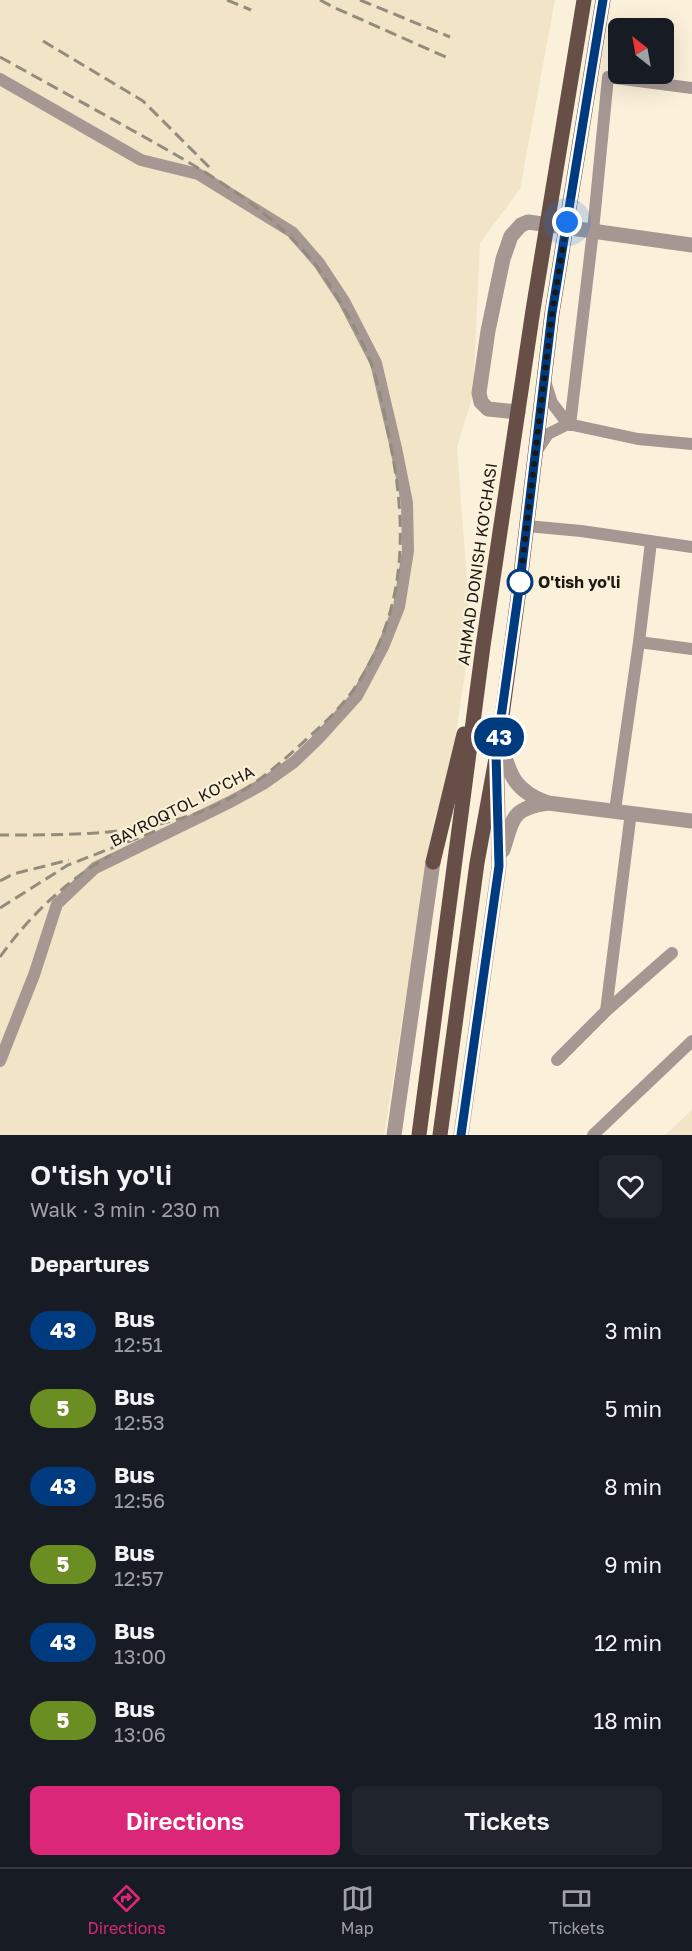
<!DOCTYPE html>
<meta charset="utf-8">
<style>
:root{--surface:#171b24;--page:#20242c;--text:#f1f3f6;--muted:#9ea1a6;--line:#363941;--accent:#db2777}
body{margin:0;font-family:"Golos Text",sans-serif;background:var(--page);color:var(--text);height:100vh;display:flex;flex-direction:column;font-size:22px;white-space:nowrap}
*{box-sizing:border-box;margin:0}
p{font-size:20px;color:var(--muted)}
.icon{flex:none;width:33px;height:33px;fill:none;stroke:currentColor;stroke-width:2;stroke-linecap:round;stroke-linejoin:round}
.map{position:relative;height:1135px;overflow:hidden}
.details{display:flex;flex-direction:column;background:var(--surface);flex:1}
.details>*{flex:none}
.badge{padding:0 12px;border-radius:20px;font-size:21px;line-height:39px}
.needle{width:39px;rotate:329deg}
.controls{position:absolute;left:608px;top:18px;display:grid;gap:12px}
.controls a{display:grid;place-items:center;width:66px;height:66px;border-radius:9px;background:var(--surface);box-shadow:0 6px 24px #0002;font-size:30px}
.you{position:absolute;width:30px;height:30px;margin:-15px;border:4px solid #fff;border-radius:50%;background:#1a73e8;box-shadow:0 0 0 9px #1a73e833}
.map>.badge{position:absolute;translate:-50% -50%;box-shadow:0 0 0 3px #fff}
h2{padding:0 30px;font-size:22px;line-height:54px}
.round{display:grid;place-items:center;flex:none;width:63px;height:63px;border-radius:9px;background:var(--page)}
.head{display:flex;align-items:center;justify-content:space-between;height:102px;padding:0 30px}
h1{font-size:28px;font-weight:600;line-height:45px}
.action{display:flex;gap:12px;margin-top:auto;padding:12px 30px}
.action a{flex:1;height:69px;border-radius:9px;background:var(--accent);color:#fff;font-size:24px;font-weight:600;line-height:69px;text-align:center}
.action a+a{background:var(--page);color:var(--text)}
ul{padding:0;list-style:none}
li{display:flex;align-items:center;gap:18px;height:78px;padding:0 30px}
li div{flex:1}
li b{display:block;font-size:22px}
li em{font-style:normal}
li .badge{min-width:66px;font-weight:700;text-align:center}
.menu{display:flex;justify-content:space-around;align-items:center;height:84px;border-top:2px solid var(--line);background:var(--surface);font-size:16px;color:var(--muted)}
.menu a{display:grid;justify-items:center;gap:3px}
.menu .on{color:var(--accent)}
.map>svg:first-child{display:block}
.built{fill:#f1e4c7}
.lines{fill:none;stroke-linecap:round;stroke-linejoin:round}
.minor{stroke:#a69793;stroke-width:12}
.tertiary{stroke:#a69793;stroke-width:15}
.primary{stroke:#674e47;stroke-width:15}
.rail{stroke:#938c7c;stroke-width:3;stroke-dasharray:12 6;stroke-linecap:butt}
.line-casing{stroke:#fff;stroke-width:14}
.line{stroke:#003b80;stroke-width:9}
.walk{stroke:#1c1811;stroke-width:6;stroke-dasharray:0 10.8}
.stop-dot{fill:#fff;stroke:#003b80;stroke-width:3}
.labels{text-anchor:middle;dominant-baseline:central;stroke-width:4.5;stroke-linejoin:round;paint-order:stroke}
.street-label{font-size:16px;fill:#1c1811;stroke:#fbf1da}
.stop-label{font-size:16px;font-weight:bold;fill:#1c1811;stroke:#fbf1da;text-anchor:start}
</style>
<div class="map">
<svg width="692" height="1135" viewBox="0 0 692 1135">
<rect width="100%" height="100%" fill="#fbf1da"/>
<g class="built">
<path d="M0,0H555L520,189L480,243L473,395L457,447L471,635L450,771L434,820L384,1135H0Z"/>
<path d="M692,1110V1135H665Z"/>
</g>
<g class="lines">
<g class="minor">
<path d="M0,79L141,160L198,174L292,232L319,263L344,301L376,363L396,448L407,503L408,551L399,607L383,647L357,696L318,739L294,762L263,784L230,802L95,868L57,904L34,975L0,1061"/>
<path d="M545,381L552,403L568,424"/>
<path d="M570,425L593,231L608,77L692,88"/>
<path d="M536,452L548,434L568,424L638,439L692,444"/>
<path d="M527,526L581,531L692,547"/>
<path d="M639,642L692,649"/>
<path d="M615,810L639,642L651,542"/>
<path d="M606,1011L631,812"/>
<path d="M557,1060L606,1011L672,953"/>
<path d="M593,1135L692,1041"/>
</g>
<g class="tertiary">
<path d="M518,412L488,409L481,402L479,393L488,331L503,259L511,236L521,225L528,222L692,245"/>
<path d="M499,738C509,771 511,790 548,803L692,821"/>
<path d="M503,850C513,818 512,808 548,803"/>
<path d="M394,1135L433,862"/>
<path d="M461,1135L499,866L497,774"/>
</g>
<g class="primary">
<path d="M433,862L464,734"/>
<path d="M419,1135L483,646L533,310L584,0"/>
<path d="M440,1135L477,863L497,753L520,582L552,313L603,0"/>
</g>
<g class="rail">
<path d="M227,0L251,10"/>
<path d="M320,0L333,7L448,58"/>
<path d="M360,0L450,37"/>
<path d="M43,41L143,101L211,169"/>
<path d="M0,57C43,81 87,105 130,129C198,167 270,206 318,268C335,291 363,339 372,366C379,387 384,410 388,432C407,520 409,604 358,683C343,707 320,727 299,746C272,771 242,795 208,809C141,836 70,835 0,835"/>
<path d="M0,881L13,874L69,860"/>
<path d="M0,908L68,865L161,829"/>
<path d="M0,957C29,916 67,880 111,855"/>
</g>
</g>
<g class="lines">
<defs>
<path id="line" d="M461,1135L499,866L496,753L520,582L552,313L603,0"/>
</defs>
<use href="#line" class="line-casing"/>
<use href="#line" class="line"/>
<path class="walk" d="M520,582L552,313L567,222"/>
</g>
<circle class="stop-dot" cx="520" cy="582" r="12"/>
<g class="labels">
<g class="street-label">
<text transform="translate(477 564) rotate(-82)">AHMAD DONISH KO'CHASI</text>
<text transform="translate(182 806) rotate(-27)">BAYROQTOL KO'CHA</text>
</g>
<g class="stop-label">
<text x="538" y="582">O'tish yo'li</text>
</g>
</g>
</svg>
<div class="controls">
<a><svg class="needle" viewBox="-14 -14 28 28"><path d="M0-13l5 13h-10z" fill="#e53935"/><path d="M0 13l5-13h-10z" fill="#9ea1a6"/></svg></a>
</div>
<div class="you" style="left:567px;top:222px"></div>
<b class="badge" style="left:499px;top:737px;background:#003b80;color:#fff">43</b>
</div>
<section class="details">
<div class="head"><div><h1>O'tish yo'li</h1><p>Walk · 3 min · 230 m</p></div><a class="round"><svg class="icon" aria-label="heart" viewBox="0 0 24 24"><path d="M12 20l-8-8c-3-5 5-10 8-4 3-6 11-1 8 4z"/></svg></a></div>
<h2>Departures</h2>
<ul>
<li><span class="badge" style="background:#003b80;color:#fff">43</span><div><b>Bus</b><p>12:51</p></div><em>3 min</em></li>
<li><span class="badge" style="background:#6b8e23;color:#fff">5</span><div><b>Bus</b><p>12:53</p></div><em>5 min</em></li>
<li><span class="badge" style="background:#003b80;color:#fff">43</span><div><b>Bus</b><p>12:56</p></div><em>8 min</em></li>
<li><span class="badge" style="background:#6b8e23;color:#fff">5</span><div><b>Bus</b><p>12:57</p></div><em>9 min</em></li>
<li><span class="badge" style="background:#003b80;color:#fff">43</span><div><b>Bus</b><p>13:00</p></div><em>12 min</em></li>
<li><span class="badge" style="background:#6b8e23;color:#fff">5</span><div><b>Bus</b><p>13:06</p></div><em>18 min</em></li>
</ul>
<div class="action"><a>Directions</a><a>Tickets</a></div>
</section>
<nav class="menu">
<a class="on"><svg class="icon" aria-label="directions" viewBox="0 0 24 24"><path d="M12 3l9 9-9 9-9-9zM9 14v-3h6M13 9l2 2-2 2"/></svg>Directions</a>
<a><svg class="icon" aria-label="map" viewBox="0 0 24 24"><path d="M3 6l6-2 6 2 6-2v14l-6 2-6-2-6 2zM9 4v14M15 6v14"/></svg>Map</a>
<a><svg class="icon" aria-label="tickets" viewBox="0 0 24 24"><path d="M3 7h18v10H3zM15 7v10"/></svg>Tickets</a>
</nav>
